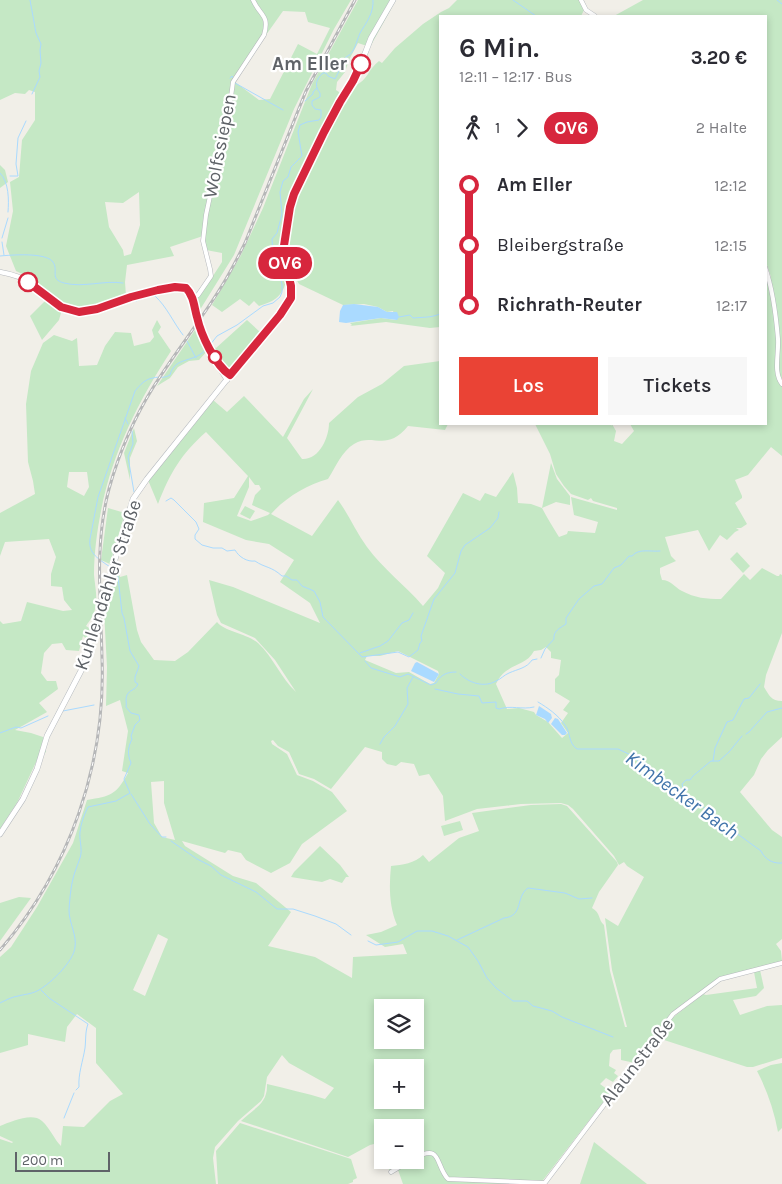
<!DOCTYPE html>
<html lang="de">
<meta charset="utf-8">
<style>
:root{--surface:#fff;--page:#f7f7f7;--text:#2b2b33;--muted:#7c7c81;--accent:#ea4335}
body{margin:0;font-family:Karla,sans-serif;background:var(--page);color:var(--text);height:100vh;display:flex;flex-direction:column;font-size:19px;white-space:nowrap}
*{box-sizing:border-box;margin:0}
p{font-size:16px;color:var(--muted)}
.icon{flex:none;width:28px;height:28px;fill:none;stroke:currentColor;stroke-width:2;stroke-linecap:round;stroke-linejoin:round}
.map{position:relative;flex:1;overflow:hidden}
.details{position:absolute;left:439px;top:15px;width:328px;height:410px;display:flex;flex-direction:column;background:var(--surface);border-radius:0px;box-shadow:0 2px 8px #0003}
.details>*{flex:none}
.badge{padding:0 10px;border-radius:16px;font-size:18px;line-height:32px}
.fabs{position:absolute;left:374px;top:999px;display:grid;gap:10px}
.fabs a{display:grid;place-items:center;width:50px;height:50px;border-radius:0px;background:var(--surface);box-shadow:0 2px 8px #0003;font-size:25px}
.scale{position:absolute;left:15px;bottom:12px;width:95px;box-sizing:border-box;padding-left:5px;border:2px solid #5f6368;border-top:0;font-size:14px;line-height:18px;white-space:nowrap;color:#5f6368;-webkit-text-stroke:4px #fff;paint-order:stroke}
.map>.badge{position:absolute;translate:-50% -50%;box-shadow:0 0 0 2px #fff}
.legs{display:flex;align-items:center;gap:8px;height:55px;padding:0 20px;font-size:16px}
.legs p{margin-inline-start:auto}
.summary{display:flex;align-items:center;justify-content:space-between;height:85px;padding:0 20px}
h1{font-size:28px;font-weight:600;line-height:38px}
.button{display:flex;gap:10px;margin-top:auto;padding:10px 20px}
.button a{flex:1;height:58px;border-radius:0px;background:var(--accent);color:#fff;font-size:20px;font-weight:600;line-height:58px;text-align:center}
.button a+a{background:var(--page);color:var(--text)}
ul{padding:0 20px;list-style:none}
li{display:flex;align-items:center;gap:18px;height:60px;font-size:19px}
li i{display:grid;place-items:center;width:8px;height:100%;margin:0 6px;background:currentColor}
li i::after{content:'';width:12px;height:12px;margin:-6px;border:4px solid;border-radius:50%;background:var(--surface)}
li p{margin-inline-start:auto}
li:first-child i{background:linear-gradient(#0000 50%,currentColor 0)}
li:last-child i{background:linear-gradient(currentColor 50%,#0000 0)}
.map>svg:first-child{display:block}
.green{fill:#c5e8c5;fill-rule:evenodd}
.water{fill:#aadaff}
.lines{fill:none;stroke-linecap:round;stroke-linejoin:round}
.stream{stroke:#aadaff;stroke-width:1}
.minor-casing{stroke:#b5b8bc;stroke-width:5}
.tertiary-casing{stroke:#b5b8bc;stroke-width:5.5}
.secondary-casing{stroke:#b6babf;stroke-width:6}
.minor{stroke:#fff;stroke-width:4}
.tertiary{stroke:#fff;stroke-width:4.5}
.secondary{stroke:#fff;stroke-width:5}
.rail-casing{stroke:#b6b7b8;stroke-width:3}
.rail{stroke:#fff;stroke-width:1;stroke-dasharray:4;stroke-linecap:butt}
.line-1-casing{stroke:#fff;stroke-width:11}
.line-1{stroke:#d7263d;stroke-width:8}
.stop-1-dot{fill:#fff;stroke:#d7263d;stroke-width:2.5}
.labels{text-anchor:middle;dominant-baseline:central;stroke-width:4.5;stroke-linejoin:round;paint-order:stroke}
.stop-label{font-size:19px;font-weight:bold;fill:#5f6368;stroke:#fff;text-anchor:end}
.street-label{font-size:19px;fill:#5f6368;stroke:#fff}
.water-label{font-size:20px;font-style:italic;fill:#4174aa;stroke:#fff}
</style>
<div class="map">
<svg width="782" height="1184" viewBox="0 0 782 1184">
<rect width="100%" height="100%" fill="#f1efe8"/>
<g class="green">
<path d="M0,0H351L334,29L294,109L234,255L198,313L196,298L202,293L222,262V253L206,250L204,241L207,216L233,100L235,82L259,100L270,99L298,44L317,54L330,28L308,22L305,12L283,11L266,35V31L263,33L232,83L203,236L170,247L174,256L127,265L125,282L126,296L92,308L79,309L63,304L33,279L16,271L6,246L13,211L10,182L19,177L22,140L35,120V92L29,90L25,94L15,93L0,100ZM139,192L140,225L131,254L124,256L123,250L109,227L105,202L123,203Z"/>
<path d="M358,0H396L370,47L358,43L349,60L345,72L337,82L336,90L342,94L352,82L356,85C367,81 369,68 379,61L382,63L395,48L423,24L441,12L449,8L457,0H580L584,10L581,16H440V327L430,328L386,322L350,326L352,325L350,323L381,318L396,320L393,311L387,312L378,307L364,304L343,305L299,284L296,279L291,277L287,279C282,296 276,301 259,306L254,301L249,306L240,299L222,312L212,305L240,257L263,208L312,84Z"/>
<path d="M643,0H782V456L771,447L748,475L735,480L742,496V498L735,503L747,524L741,528H736L739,530L735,532L727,540L720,535L709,551L698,530L665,537L671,556L676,561L660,568V573L662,580C671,580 674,587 682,591C695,598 706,599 721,599L744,574L750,580L762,568L777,576H779L780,574L782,575V633L766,675L764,687C769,695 771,701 782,701V737L768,750L761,759L754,775L740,792L772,830L782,837V939L776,944L781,951L782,961L720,978L679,1007L635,1063L621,1060V1049L613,1050L610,1054L609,1066L616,1070L614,1073L618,1076L613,1082L606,1078L600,1084L611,1092L540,1184H403L397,1167L390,1171L388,1168L390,1160H415V1128H382V1142L370,1145L348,1157L241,1121C254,1108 268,1104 267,1084C287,1089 306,1093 325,1099L334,1088L289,1063L282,1055L267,1077L264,1096L261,1101L238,1121L215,1147L213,1158L216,1184H0V1139L12,1143L13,1142L0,1136V1126C11,1122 32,1112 42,1121C50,1128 54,1139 61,1146L63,1126L84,1127L110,1101L123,1094L96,1063V1028L77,1014L67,1027L65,1042L28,1034V1045L0,1053V957L11,947L37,907L73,843L87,800C111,796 116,795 128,773L122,771L128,731L120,700L106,706L107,667L104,611L117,569L120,577L127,575L137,630L141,642L154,660L175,661L188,652L217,622C225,632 246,633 258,643C273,657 281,678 296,692L275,660L255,638L221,623L217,615L209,580L233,587L320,623L310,603L280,582L294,560L269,544L246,540L203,522L204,503L234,498L248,476L206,432C181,454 170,473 158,504L148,480L213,400L227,412L244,396L283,437L304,399L313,389L287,438L302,459C319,460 329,438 329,423L358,397L382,384L404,366L440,361V424H448L445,430L408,426C386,453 373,432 354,444C342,451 335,468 328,479C307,485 286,497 271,514L312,536L338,500C349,515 356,532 367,547C383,569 405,585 423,606L438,588L445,573L427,556L463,493L480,501L485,493L496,497L513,472L517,488L518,503L531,504L542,508L551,463L557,479L570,496V505L556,502L542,508C547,518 553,527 559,537L567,534L568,531L595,533L598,522L574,515L571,497L617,510V508L593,501L591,498L588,500L571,494L564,486L556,474L550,454L535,424H611V426L612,424L616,431L614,441L622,444L634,431L630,424H765V272L768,279L771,277L767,265H765V16H614ZM249,477L255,485H259L261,489L255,495L252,505L270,513L268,515L251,521L237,516L249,487ZM546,647L551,652V658L561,660L559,675L555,679V692L570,701L563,710L568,713L561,723L568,733L562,738L548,722L536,715L534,712L519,708L507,709L496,684C506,662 525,668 534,651L541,650ZM398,651L438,671L439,674L434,683L430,684L409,672L396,673L365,660L367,656H380ZM273,740L278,746L289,752L299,774L314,779L331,789L365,747L382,752V759L387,764L396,766L401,762L414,764L419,776L429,774L443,796L445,821L477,809L521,804L561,803L568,805L573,809L614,856L619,865L624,862L627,866L644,877L618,926L605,918L612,970L627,1027H625L610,971L604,925C598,920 601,913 592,908L599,892L618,865L617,862L567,806L561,804L531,805L472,813L479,831L459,838L429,862L423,855C415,863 402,865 391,866C389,886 389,906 397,925L381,932L366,935L385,947L403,944L407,954L353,957L352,978L315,957L268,946L291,912L256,883L233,876L185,846L182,841L225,853L228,850L241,853L246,860L271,873L290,863L302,844L347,811L332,792L313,781L297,775L287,754L272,744L271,741ZM164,781V803L175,840L162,837L154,823L151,782ZM158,934L168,939L145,996L133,990ZM382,1008H415V1040H382ZM382,1068H415V1100H382Z"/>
<path d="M0,165L5,170L8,182L0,188Z"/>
<path d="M47,299L55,307L62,309L59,320L42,340L30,316Z"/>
<path d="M157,320L161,327L158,332L171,351C139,400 112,453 101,511C97,531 94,554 94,575C95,586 98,599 95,609C94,616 90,620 86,626L91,629L87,639L83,636L79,651L66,650L62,643L52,644L44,653L41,673L47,681H56L58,689L39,703L47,712L15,730L31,733L43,737L46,752L37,760L18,801L0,829V621L3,624L21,621L27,602L63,611L72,610L64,600L62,587L51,586V574L56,557L49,539L5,542L0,556V513L35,494L33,481L28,462L26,404L31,371L43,343L54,335L72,341L77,338L79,366L97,365L105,346L115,332L131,333L134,346L150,342L154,337L152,330ZM69,472H87L89,487L84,496L67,487Z"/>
<path d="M247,320L261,333L231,370L227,369L212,345L216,348Z"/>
<path d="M197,327L208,350L199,360L189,361L178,367L170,378L157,386Z"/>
<path d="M134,428L137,441L130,458V480L124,453Z"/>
<path d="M245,506L255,511L250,519L240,514Z"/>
<path d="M108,508L125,513L110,564L101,560Z"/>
<path d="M737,552L750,566L743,573L730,559Z"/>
<path d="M460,821L463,830L444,836L441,826Z"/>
<path d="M320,846L340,865L349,877H346L342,883L330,879L322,882L291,877L294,872Z"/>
<path d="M19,897L31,898L0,941V903Z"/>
<path d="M760,970L764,988L756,996L733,1000L740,1015L767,1006L782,1005V1058L753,1067H747L661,1039L669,1028L671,1019L703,994L706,995L757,988L754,972Z"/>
<path d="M782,1063V1128L778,1132C774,1110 767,1090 757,1071L771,1065Z"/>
<path d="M240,1123L351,1159L357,1178L353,1180V1182L348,1184H218L216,1151Z"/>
<path d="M594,1142L647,1184H580Z"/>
</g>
<g class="water">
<path d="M354,304L378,307L387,312H397L399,317L397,320L381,318L346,323L339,322L340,311L343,305Z"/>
<path d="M417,662L439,674L434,682L411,671L415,663Z"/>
<path d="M539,706L551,714L552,718L548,723L545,719L536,715Z"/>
<path d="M555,718L558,719L567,733L565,735H562L551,724Z"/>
</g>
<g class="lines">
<g class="stream">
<path d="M30,0L36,33L41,44L40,50L41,63L39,71L40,77L32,94"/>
<path d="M513,0L536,16"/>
<path d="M777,0L782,4"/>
<path d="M230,78L232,76L233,78"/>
<path d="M235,83L283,110"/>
<path d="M305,101L313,94V92L317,88"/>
<path d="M0,173C9,182 9,200 8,212"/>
<path d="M10,176H18L16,164L18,138L26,121"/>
<path d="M2,238L8,218"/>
<path d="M2,242L4,255"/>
<path d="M0,256C11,255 46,252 53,262C59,271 49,279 64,283C83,288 104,280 123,283"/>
<path d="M133,299L136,301L149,296H155C167,307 173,322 183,335"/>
<path d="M399,317L410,315L413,318C423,317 430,318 440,314"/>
<path d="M187,341L196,358"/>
<path d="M210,345L217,336L237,325L263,306L273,303L280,297L282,292V284L273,254L272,239L277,233L282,214L280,192L283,181L288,177L291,167L302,156L298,132L300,125L307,122L319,120L321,117V110L315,109L312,105V101L320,97V93C314,86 316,79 323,73H326L328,76L335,79L346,57C355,53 356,42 360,33C366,23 374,13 373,0"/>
<path d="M125,418L128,424"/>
<path d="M132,431L133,444L128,457L134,492"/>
<path d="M166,501L171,498L174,500L196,522L199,529L195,535V539L202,545L213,548H222L227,551L235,550C239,557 247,562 255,561C265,568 271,566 282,576H286L292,580H297L302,586L314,591L320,602L323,617L362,657L398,652L409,657L418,650L420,643L422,641L421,636L434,599L455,573L461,551L465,545L490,528L498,518L499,512"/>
<path d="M110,567C99,559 88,554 90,539L98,497L135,391C140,385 145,379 153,378C160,376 163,379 170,375C175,355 196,364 207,348"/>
<path d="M360,653L380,646L388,641L402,623L409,620L413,613"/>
<path d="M541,658L545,649L554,639C553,631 560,628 566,624V618L579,599L594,586L602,584L614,568L621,565L629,556H632C639,548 650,552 660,551"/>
<path d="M365,661L371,668L400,677L408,674L431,685L436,683C441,675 446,672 456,672"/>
<path d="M460,674C469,683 484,688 496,681C501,679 504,675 509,673C518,669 527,668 532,660L537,659"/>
<path d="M435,689L458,694L479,696L482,703L496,702V708L499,709C511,705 522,710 534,707"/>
<path d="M538,702C548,708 558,715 565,725C571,733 568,743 577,749H618L633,756L645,768L667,784H672L680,792L695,799L728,830L739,835L761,851C765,860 774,864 782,863"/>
<path d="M63,711L94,705"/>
<path d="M0,733L16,727L21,728L48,716"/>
<path d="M746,734L749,732L767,712L782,708"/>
<path d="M380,744L384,737L395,726L408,704L407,688L413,677"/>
<path d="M713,761L715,748L727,722L733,720L744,699L749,698L760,684"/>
<path d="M678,790L683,788L682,784L686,780H690L693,776L711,761H719L729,752L742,736"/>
<path d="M131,794L150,824L162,837H166"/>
<path d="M171,841L197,859L211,866L221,875L256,892L277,909H293L315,916L336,924L351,935"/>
<path d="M457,940L504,918C524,916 515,897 528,888L565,893L579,899L592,898"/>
<path d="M368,941L376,945L398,942L417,931H432L448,936L468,947L478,961L487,978L496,988L513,1001H527L533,1006L552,1011L562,1017L613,1037"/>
<path d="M41,990L49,998L88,1024C85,1032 86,1040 85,1048C83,1061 78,1074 79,1087L76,1090"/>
<path d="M0,1003C6,1000 12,997 18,996C26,994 32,994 39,990C51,983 74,961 75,947C77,935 69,923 69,910C70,896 71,882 76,869C77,865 79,862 80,858C83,849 79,841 80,832C81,823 84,815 88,807L116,801L130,793L124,779L131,763C127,754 128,747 132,739L131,736L135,725L140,720L139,715L131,713L126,707C127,704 125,698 127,695C129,690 136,690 138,684L135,682V677L139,666L130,651L124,618L122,613L118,577L113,569"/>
<path d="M64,1118L74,1093"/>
</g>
<defs>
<g id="minor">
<path d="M581,0L586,10L595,16"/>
<path d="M765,267C773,290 776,315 778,339C779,354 773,372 782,384"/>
<path d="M192,297L198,295L211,276L210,269L203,241L206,215L231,97L233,82L264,35C270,15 260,16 253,0"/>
<path d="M415,1158C442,1143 435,1165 448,1179L544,1183"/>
<path d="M391,1172L411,1160"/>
<path d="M544,1184L673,1014L720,979L782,963"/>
</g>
<path id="tertiary" d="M0,272C12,274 22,277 32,284C46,294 58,310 77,312C99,314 176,272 190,292C196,301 195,315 199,325C205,344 216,363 227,380"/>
<path id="secondary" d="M0,834L23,799L37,769L47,736L83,667L133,499L147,479L290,301L292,289L284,259L283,246L288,217L294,194L340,102L357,74L371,38L393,0"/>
</defs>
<use href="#minor" class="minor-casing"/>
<use href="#tertiary" class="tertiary-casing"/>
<use href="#secondary" class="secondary-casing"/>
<use href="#minor" class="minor"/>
<use href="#tertiary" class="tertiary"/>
<use href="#secondary" class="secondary"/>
<defs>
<path id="rail" d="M0,950C70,869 106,764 102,658C101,600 94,545 109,489C119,453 134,418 154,386C176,351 202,319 223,284C231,271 238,257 245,243L306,91L355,0"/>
</defs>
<use href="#rail" class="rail-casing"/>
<use href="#rail" class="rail"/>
</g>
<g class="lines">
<defs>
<path id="line-1" d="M28,282L61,307L79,312L97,309L131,297L158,290L175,287L186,288C194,296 194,307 197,317C201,335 215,365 230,375L280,315L291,298V286L283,252L290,207L294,194L324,132L340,102L353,81L361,64"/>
</defs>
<use href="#line-1" class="line-1-casing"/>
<use href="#line-1" class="line-1"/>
</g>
<g class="stop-1-dot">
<circle cx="361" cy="64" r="9"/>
<circle cx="28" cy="282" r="9"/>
<circle cx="215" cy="357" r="6"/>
</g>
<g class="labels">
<g class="stop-label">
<text x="347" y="64">Am Eller</text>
</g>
<g class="street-label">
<text transform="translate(220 146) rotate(-79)">Wolfssiepen</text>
<text transform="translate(108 585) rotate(-72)">Kuhlendahler Straße</text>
<text transform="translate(637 1062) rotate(-52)">Alaunstraße</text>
</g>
<g class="water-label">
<text transform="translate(682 795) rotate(36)">Kimbecker Bach</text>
</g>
</g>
</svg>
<div class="fabs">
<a><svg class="icon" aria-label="layers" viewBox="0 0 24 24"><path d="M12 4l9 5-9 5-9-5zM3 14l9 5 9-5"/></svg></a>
<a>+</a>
<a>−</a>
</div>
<div class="scale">200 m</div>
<b class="badge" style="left:285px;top:263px;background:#d7263d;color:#fff">OV6</b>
<section class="details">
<div class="summary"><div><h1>6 Min.</h1><p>12:11 – 12:17 · Bus</p></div><b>3.20 €</b></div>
<div class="legs"><svg class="icon" aria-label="walk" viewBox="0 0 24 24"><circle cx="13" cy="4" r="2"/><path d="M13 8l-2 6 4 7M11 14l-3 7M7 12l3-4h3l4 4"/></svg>1<svg class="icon" aria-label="forward" viewBox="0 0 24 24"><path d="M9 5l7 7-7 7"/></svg><b class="badge" style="background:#d7263d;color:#fff">OV6</b><p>2 Halte</p></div>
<ul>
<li><i style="color:#d7263d"></i><b>Am Eller</b><p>12:12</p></li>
<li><i style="color:#d7263d"></i><span>Bleibergstraße</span><p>12:15</p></li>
<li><i style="color:#d7263d"></i><b>Richrath-Reuter</b><p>12:17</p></li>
</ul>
<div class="button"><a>Los</a><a>Tickets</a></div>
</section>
</div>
